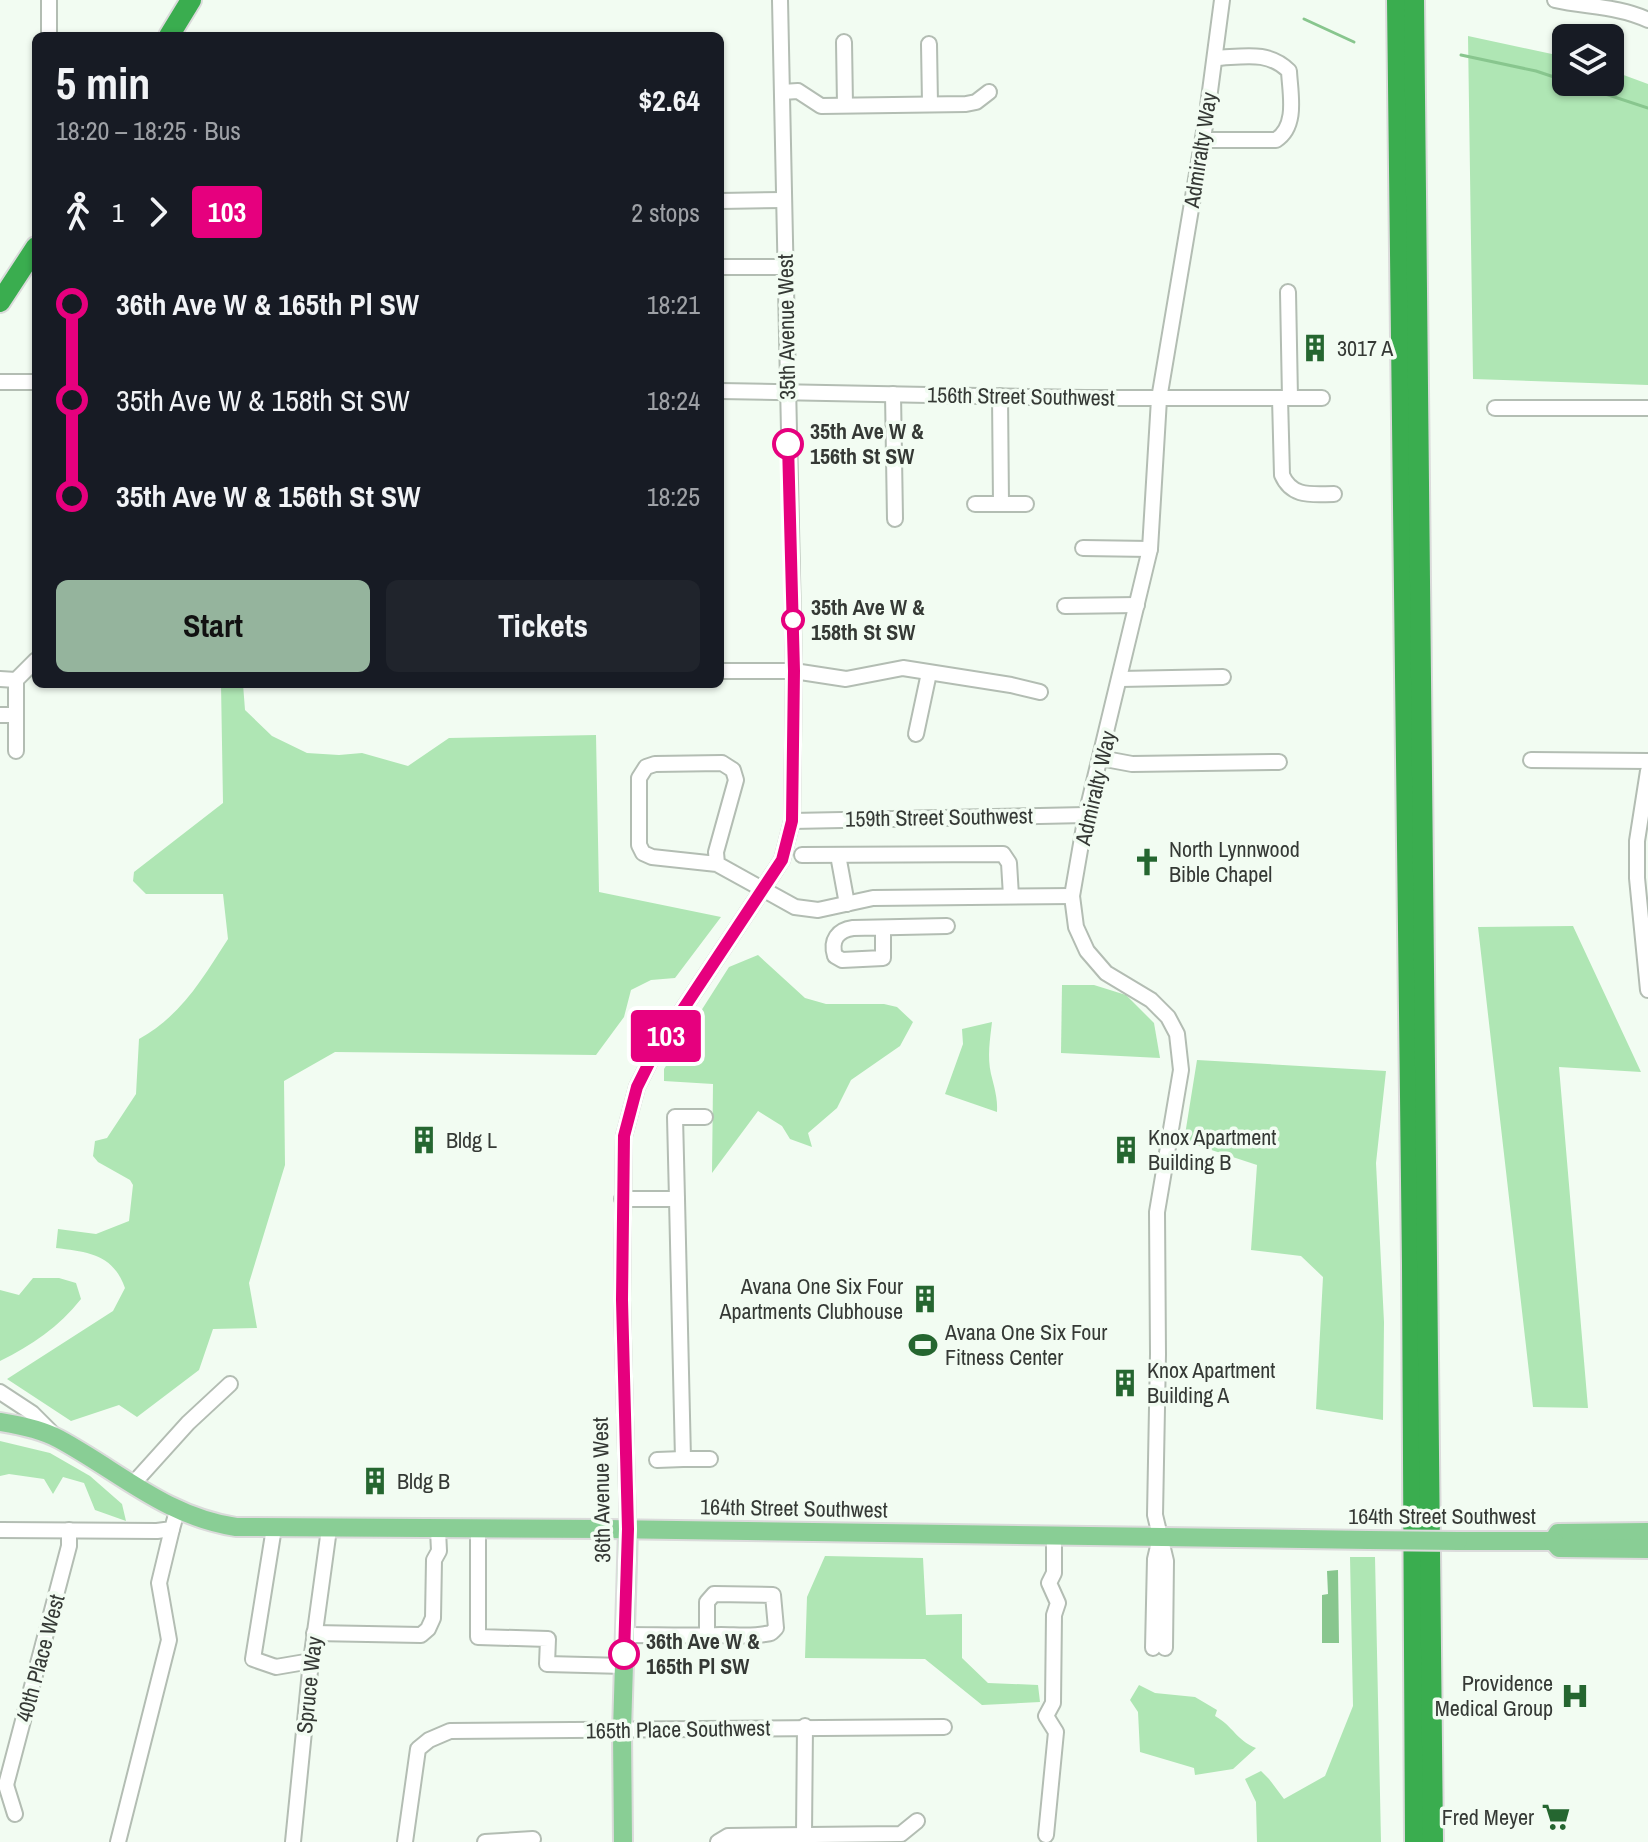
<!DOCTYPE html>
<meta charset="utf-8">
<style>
:root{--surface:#171b24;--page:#20242c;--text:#f1f3f6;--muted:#9ea1a6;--accent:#95b49d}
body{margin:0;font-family:"Archivo Narrow",sans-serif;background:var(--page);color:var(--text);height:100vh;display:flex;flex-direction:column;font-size:30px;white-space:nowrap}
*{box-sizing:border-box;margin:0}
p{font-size:26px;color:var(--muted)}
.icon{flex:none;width:44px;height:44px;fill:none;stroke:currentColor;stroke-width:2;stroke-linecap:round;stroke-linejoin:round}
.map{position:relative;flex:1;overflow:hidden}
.sheet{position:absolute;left:32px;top:32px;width:692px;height:656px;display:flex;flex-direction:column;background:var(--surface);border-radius:12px;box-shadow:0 2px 6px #0004}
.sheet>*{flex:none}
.badge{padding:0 16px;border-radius:6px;font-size:28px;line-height:52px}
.buttons{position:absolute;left:1552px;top:24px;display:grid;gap:16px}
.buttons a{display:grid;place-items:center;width:72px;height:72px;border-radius:12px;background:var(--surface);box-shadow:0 2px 6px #0004;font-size:40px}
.map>.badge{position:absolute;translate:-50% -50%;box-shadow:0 0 0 4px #fff}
.legs{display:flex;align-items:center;gap:12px;height:88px;padding:0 24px;font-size:26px}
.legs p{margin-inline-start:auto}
.overview{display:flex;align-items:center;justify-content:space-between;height:136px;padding:0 24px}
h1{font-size:44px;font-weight:700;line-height:60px}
.primary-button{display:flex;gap:16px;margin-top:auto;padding:16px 24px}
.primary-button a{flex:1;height:92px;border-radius:12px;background:var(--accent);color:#111;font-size:32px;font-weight:700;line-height:92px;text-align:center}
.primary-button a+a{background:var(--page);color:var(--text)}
ul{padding:0 24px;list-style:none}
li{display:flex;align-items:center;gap:28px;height:96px;font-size:30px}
li i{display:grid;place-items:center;width:12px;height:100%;margin:0 10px;background:currentColor}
li i::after{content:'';width:20px;height:20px;margin:-10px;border:6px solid;border-radius:50%;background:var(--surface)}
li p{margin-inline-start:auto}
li:first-child i{background:linear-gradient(#0000 50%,currentColor 0)}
li:last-child i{background:linear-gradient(currentColor 50%,#0000 0)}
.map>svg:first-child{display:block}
.green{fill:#afe6b4}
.water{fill:#88c68e}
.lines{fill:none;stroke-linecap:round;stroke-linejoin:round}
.stream{stroke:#88c68e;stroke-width:3}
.minor-casing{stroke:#b3bdb3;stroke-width:18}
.major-casing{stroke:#dbdbdb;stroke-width:22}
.highway-casing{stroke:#dbdbdb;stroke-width:24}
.minor{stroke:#fff;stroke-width:14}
.major{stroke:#89ce95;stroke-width:18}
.highway{stroke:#3aad4f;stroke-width:20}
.major-bridge-casing{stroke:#dbdbdb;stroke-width:22;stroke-linecap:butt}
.major-bridge{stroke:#89ce95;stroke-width:18}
.line-1-casing{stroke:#fff;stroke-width:18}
.line-1{stroke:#e6007e;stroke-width:12}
.stop-1-dot{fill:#fff;stroke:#e6007e;stroke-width:4}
.labels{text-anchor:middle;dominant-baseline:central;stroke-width:7;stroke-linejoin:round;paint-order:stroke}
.street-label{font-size:22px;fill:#353935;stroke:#f2fcf2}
.poi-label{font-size:22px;fill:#353935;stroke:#f2fcf2;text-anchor:start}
.stop-label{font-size:22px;font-weight:bold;fill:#353935;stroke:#f2fcf2;text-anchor:start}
</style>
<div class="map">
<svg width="1648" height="1842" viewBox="0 0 1648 1842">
<rect width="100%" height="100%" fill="#f2fcf2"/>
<g class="green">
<path d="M1468,36L1566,57V82H1610V70L1648,84V385L1473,379Z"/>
<path d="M221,684H243L245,710L272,736L307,753L339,755L362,753L408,766L449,738L596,735L599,892L721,917L675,978L651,980L631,990L624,1017L596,1055L335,1052L284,1081L285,1165L249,1283L257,1328L213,1329L199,1370L137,1417L119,1405L71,1421L7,1379L113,1311L125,1288C113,1254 88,1252 56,1248L58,1229L96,1234L129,1221L133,1185L130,1180L98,1162L93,1156L95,1141L107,1138L136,1094L139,1039C182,1015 202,979 228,939L223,894H146L133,881L134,872L223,803Z"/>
<path d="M1573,926L1641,1072L1559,1067L1588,1408L1533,1407L1478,927Z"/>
<path d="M758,955L805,998L826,1004H884L897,1007L913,1022L900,1046L851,1080L837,1108L808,1133L812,1147L790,1139L782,1126L758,1111L712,1173L713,1084L664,1081V1069L729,967Z"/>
<path d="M1062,985H1094L1126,995L1154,1023L1160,1058L1061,1053Z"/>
<path d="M992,1022C990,1039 987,1057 991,1074C994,1086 998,1099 997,1112L945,1094L963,1044L962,1029Z"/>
<path d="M1197,1060L1386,1071L1376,1163L1384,1322L1383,1420L1316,1409L1323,1277L1301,1256L1251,1250L1257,1165L1184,1141Z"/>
<path d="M33,1278H59L76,1283L81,1299C59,1327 32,1345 0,1361V1290L19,1295Z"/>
<path d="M0,1441L50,1453L90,1476L122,1504L126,1521L95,1510L84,1483L63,1477L53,1494L44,1479L9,1474L0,1476Z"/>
<path d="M825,1556L923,1558L926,1615L962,1614V1658L988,1683L1038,1685L1040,1702L982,1705L925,1659L805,1658L807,1597Z"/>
<path d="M1350,1557H1375L1381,1842H1257L1256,1802L1245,1779L1261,1771L1269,1779L1284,1799L1325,1776L1353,1706Z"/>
<path d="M1139,1685L1155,1693L1195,1697L1217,1710L1215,1716C1233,1726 1236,1740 1256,1748L1233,1769L1195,1775L1194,1768L1140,1752L1138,1712L1130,1700Z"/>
</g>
<path class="water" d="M1338,1570L1339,1643H1322V1595L1328,1594L1327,1571Z"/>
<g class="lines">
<g class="stream">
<path d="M1304,19L1354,42"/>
<path d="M1461,55L1536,71L1566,81"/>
<path d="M1569,82L1648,108"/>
</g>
<defs>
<g id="minor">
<path d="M49,0V36"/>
<path d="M1555,0C1585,7 1619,6 1648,20"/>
<path d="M844,42L845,105"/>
<path d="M929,44L930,104"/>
<path d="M782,92L798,91L821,106L966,104L976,102L989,92"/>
<path d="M1203,140H1276C1298,126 1290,93 1289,71C1268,50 1243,57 1215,58"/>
<path d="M720,201L784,200"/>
<path d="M720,267H785"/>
<path d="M1288,292L1290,398"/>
<path d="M0,382H36"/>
<path d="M720,391L1085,398H1322"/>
<path d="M893,394L895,519"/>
<path d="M1000,396L1001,504"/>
<path d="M1280,398L1282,475C1292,498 1312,494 1334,494"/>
<path d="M1495,408H1648"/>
<path d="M975,504H1026"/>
<path d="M1083,548L1150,549"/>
<path d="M1065,606L1137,605"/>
<path d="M720,671H794L846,679L903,668L1011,685L1040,692"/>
<path d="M0,679L16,680"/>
<path d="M1120,679L1223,677"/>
<path d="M0,715H16"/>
<path d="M916,734L929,673"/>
<path d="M16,751V680L36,660"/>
<path d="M1100,758L1132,764L1279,762"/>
<path d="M1531,760L1648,761"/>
<path d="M1648,771L1637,841V878L1648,990"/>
<path d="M792,821L1086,815"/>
<path d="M802,855L1003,854L1009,863L1011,896"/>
<path d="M838,855L847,904"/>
<path d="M717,864L716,852L736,780L733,770L722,763L655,764L646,767L639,778V845L643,853L652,857L717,864L795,907L818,910L873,898L1072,896"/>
<path d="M883,928V958L842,960L835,956C830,940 838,930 853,928L947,926"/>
<path d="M622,1199H677L683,1459H710"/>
<path d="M677,1199L675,1117H705"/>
<path d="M0,1392L32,1413L54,1435"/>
<path d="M657,1460L683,1459"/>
<path d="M132,1485L188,1423L230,1384"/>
<path d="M274,1528L253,1659L276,1667L311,1661"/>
<path d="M478,1529V1637L548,1639L547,1664L624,1666"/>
<path d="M628,1529L622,1300L624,1136L637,1087L654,1053L782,860L792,821L794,671L780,0"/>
<path d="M0,1530L157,1531L172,1529L177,1511"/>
<path d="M314,1633L421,1635L428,1629L433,1618L434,1560L439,1551L438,1530"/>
<path d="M625,1635C657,1635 689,1636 721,1635C735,1635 751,1637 765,1634C773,1633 771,1633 776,1628L773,1595L714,1594L707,1602V1635"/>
<path d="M1153,1648L1155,1559L1159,1542"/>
<path d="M1165,1648L1166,1561L1155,1515L1158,1354L1157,1212L1181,1070L1177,1034L1168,1017L1151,1000L1106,973L1087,951L1076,927L1072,896L1086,815L1150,549L1159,399L1207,114L1222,0"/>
<path d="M6,1785L69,1546V1530"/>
<path d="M6,1785L15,1814"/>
<path d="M804,1835L805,1726"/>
<path d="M1046,1835L1056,1732L1046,1716L1053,1703L1054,1615L1058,1603L1049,1583L1054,1573V1536"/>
<path d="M118,1842L169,1640L159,1583L172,1529"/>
<path d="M293,1842L311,1661L329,1529"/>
<path d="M405,1842L418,1749L429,1740L450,1731L944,1727"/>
<path d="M485,1842L533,1839"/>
<path d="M718,1842L728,1836L901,1834L917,1821"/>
</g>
<g id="major">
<path d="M0,1422C19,1425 42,1430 59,1439C120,1472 165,1516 236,1527L606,1529L1369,1540"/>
<path d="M1458,1541H1553L1558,1533L1648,1532"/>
<path d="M1553,1541L1559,1548L1648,1549"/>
<path d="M623,1842L622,1731L628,1529"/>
</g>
<g id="highway">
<path d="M1397,0L1412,1265L1415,1842"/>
<path d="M1414,0L1433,1842"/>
<path d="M169,36L191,0"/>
<path d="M0,302L36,247"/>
</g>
</defs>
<use href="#minor" class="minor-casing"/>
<use href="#major" class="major-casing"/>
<use href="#highway" class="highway-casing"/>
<use href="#minor" class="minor"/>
<use href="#major" class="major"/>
<use href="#highway" class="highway"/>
<defs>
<path id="major-bridge" d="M1369,1540L1458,1541"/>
</defs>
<use href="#major-bridge" class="major-bridge-casing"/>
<use href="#major-bridge" class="major-bridge"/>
</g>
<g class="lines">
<defs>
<path id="line-1" d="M624,1654L628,1529L622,1300L624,1136L637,1087L654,1053L782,860L792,821L794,671L788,444"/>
</defs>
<use href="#line-1" class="line-1-casing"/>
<use href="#line-1" class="line-1"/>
</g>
<defs>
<symbol id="building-bare" viewBox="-9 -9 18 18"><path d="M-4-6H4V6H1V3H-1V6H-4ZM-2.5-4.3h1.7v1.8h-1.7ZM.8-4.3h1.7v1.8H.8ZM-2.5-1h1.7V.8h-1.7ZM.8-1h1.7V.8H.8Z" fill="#256630" stroke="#f2fcf2" stroke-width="2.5" paint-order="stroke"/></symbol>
<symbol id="church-bare" viewBox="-9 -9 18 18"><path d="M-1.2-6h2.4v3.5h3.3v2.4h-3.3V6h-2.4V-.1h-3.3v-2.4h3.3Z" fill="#256630" stroke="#f2fcf2" stroke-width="2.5" paint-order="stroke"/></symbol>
<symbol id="stadium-bare" viewBox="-9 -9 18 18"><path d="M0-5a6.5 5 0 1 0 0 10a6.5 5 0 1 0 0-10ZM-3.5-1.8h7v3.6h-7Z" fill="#256630" stroke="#f2fcf2" stroke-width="2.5" paint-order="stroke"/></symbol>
<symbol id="hospital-bare" viewBox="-9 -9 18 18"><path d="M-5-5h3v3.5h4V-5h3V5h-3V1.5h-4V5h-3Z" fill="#256630" stroke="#f2fcf2" stroke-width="2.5" paint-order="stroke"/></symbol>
<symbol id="supermarket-bare" viewBox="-9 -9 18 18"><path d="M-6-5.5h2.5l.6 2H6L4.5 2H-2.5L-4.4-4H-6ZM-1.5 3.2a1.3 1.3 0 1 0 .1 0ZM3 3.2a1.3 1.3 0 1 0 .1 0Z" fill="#256630" stroke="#f2fcf2" stroke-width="2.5" paint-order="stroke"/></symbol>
</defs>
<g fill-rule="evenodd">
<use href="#building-bare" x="1295" y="328" width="40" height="40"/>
<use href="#church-bare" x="1127" y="842" width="40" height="40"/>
<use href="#building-bare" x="404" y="1120" width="40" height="40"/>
<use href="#building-bare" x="1106" y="1130" width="40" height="40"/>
<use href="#building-bare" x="905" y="1279" width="40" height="40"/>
<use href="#stadium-bare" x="903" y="1325" width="40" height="40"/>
<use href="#building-bare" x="1105" y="1363" width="40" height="40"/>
<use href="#building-bare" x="355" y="1461" width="40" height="40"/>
<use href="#hospital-bare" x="1555" y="1676" width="40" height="40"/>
<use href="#supermarket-bare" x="1536" y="1797" width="40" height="40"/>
</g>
<g class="stop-1-dot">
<circle cx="788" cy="444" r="14"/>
<circle cx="793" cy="620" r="10"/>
<circle cx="624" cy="1654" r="14"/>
</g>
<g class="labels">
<g class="street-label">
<text transform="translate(1200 150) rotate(-81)">Admiralty Way</text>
<text transform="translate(786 327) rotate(-91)">35th Avenue West</text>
<text transform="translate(1021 396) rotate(1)">156th Street Southwest</text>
<text transform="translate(1095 788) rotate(-77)">Admiralty Way</text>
<text transform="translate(939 817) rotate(-1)">159th Street Southwest</text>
<text transform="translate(601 1490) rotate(-91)">36th Avenue West</text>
<text transform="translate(794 1508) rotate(1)">164th Street Southwest</text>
<text x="1442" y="1516">164th Street Southwest</text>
<text transform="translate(40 1658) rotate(-75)">40th Place West</text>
<text transform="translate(309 1685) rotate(-84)">Spruce Way</text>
<text transform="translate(678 1729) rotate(-1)">165th Place Southwest</text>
</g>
<g class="poi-label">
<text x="1337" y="348">3017 A</text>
<text x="1169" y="849">North Lynnwood<tspan x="1169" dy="25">Bible Chapel</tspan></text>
<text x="1148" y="1137">Knox Apartment<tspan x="1148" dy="25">Building B</tspan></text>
<text x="446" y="1140">Bldg L</text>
<text x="903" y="1286" text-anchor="end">Avana One Six Four<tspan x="903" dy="25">Apartments Clubhouse</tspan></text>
<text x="945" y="1332">Avana One Six Four<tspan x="945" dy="25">Fitness Center</tspan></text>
<text x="1147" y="1370">Knox Apartment<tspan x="1147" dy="25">Building A</tspan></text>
<text x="397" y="1481">Bldg B</text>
<text x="1553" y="1683" text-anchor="end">Providence<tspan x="1553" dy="25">Medical Group</tspan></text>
<text x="1534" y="1817" text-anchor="end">Fred Meyer</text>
</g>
<g class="stop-label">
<text x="810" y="431">35th Ave W &amp;<tspan x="810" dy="25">156th St SW</tspan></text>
<text x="811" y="607">35th Ave W &amp;<tspan x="811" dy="25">158th St SW</tspan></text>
<text x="646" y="1641">36th Ave W &amp;<tspan x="646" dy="25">165th Pl SW</tspan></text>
</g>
</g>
</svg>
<div class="buttons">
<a><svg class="icon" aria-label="layers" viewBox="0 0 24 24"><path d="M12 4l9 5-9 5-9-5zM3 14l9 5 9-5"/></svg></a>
</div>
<b class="badge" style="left:666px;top:1036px;background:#e6007e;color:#fff">103</b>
<section class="sheet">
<div class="overview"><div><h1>5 min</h1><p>18:20 – 18:25 · Bus</p></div><b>$2.64</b></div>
<div class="legs"><svg class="icon" aria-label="walk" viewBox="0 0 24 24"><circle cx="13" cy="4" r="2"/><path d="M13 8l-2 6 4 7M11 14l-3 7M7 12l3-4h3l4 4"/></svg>1<svg class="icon" aria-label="forward" viewBox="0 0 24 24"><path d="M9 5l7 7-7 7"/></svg><b class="badge" style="background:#e6007e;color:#fff">103</b><p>2 stops</p></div>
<ul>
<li><i style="color:#e6007e"></i><b>36th Ave W &amp; 165th Pl SW</b><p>18:21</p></li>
<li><i style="color:#e6007e"></i><span>35th Ave W &amp; 158th St SW</span><p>18:24</p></li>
<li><i style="color:#e6007e"></i><b>35th Ave W &amp; 156th St SW</b><p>18:25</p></li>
</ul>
<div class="primary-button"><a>Start</a><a>Tickets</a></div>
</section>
</div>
